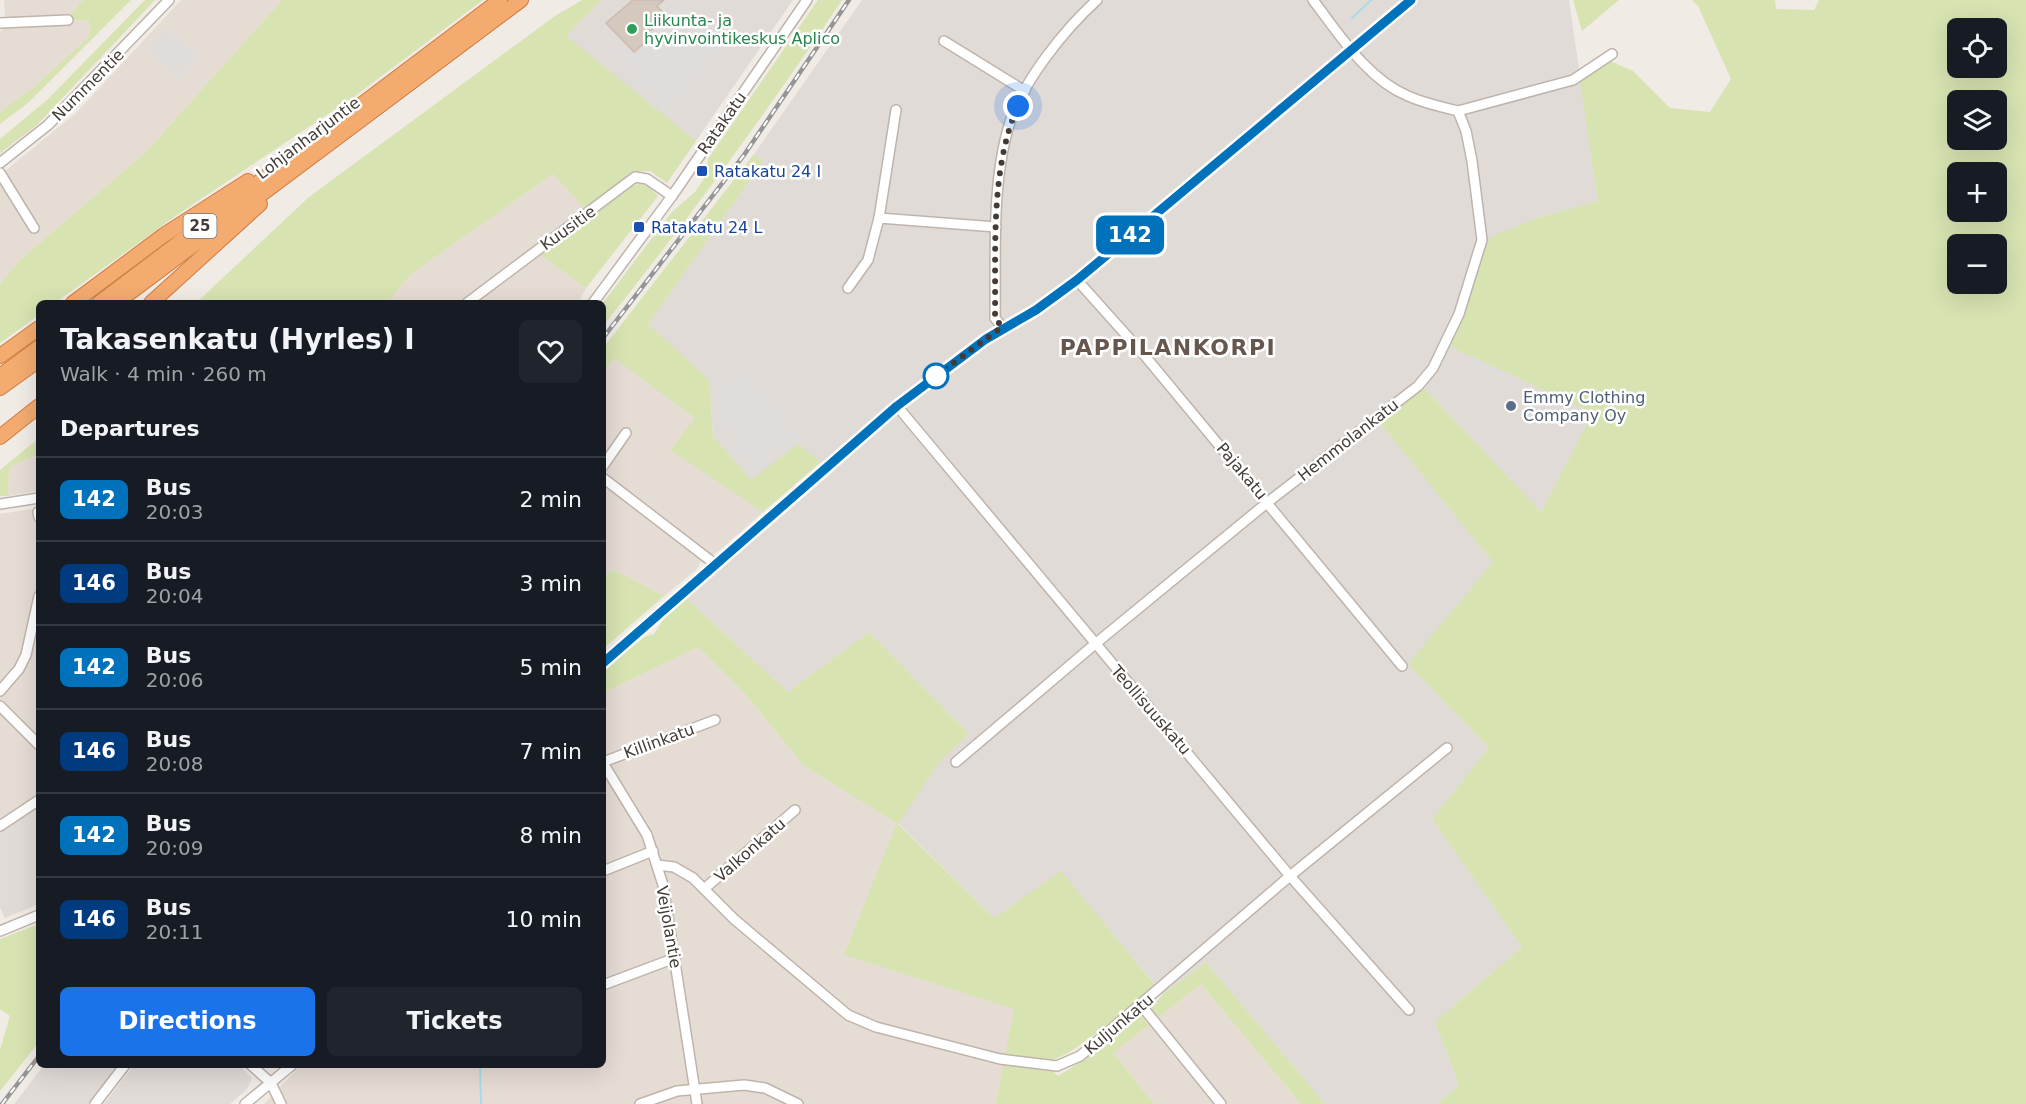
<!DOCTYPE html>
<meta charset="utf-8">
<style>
:root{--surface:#171b24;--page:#20242c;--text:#f1f3f6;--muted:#9ea1a6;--line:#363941;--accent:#1a73e8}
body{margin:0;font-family:"DejaVu Sans",sans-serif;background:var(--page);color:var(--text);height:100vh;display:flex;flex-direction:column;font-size:22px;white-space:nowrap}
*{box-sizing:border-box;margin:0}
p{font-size:20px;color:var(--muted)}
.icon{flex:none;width:33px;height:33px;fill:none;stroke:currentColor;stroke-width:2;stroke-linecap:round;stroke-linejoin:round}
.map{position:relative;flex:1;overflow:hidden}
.side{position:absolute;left:36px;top:300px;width:570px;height:768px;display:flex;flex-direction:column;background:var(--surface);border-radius:9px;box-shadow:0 6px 24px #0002}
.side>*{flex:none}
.badge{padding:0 12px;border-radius:9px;font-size:21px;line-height:39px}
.controls{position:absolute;left:1947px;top:18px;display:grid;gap:12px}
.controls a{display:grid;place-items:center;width:60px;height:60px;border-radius:9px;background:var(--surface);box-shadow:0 6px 24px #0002;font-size:30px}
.you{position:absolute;width:30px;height:30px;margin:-15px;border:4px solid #fff;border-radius:50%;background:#1a73e8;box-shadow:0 0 0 9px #1a73e833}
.map>.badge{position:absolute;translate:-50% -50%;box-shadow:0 0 0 3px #fff}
h2{padding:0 24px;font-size:22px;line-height:54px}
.round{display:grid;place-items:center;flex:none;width:63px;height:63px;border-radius:9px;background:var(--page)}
.summary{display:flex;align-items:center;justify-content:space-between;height:102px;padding:0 24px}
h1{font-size:28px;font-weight:800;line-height:45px}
.button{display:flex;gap:12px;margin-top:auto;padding:12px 24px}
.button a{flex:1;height:69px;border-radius:9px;background:var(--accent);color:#fff;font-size:24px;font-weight:800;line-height:69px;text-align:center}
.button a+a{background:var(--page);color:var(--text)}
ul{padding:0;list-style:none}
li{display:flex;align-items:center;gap:18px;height:84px;padding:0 24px;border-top:2px solid var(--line)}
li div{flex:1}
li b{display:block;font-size:22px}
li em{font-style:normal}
li .badge{min-width:66px;font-weight:700;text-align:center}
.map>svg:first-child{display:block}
.residential{fill:#e5dcd4}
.industrial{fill:#e1dbd7}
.green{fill:#d7e3b1;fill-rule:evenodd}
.parking{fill:#e0dcda}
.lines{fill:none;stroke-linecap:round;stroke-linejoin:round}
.stream{stroke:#a6ddea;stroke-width:2}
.building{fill:#d5c8bf;stroke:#ccbbb0;stroke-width:1.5}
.minor-casing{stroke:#bfb4ac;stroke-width:12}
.highway-casing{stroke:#d17c40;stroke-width:16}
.minor{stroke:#fff;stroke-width:9}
.highway{stroke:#f3ab6f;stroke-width:14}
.rail-casing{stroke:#959595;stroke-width:4.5}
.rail{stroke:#fff;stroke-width:2;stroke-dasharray:7;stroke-linecap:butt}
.line-casing{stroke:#fff;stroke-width:14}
.line{stroke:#0072bc;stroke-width:9}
.walk{stroke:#443b36;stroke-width:6;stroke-dasharray:0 10.8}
.leisure-dot{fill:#2e9e5b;stroke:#fff;stroke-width:2}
.transit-dot{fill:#1a4fb4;stroke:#fff;stroke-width:2}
.stop-dot{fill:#fff;stroke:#0072bc;stroke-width:3}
.service-dot{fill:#5c6f8a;stroke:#fff;stroke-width:2}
.labels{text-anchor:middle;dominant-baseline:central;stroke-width:5;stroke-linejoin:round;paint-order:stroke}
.shield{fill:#fff;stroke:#7c7672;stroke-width:1.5}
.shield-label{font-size:15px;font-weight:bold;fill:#443b36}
.leisure-label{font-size:16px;fill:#27864d;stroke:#fff;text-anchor:start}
.street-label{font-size:16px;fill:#443b36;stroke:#fff}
.transit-label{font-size:16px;fill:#164399;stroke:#fff;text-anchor:start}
.service-label{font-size:16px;fill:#4e5e75;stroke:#fff;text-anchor:start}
.district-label{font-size:22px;font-weight:bold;letter-spacing:1.5px;fill:#66574e;stroke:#fff}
</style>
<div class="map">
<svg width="2026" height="1104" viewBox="0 0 2026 1104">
<rect width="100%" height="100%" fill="#f1ebe6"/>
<g class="residential">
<path d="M4,0H83L70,15L13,20L5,17Z"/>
<path d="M181,0H282L146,152L20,260L0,284V175L76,113Z"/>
<path d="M89,20L90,36L35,86L0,112V32L4,27Z"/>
<path d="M553,174L586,210L534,249L586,288L578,303H387L411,274Z"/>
<path d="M614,357L695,418L670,450L763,512L720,550L700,562L697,569L664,596L612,569L603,579V372Z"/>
<path d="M39,454V491L8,496L9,467Z"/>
<path d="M39,508V800L0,826V514Z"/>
<path d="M698,647L746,695L804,766L898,823L844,955L1015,1009L996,1104H264L301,1065H603V693Z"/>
<path d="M1201,984L1301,1104H1154L1113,1053Z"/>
</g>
<g class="industrial">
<path d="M602,0H793L696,141L565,36Z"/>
<path d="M862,0H1569L1598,201L1537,218L1451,347L1593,413L1541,512L1424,388L1379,422L1493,562L1409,664L1489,748L1432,819L1522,947L1435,1022L1459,1085L1437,1104H1325L1206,962L1163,994L1061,872L994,918L898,823L940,761L969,734L869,632L788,692L686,598L833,472L798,444L751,481L713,436L709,380L648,324L763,162L754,154Z"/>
<path d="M39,800V904L5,918L0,908V825Z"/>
<path d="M44,1065H119L89,1104H14Z"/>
<path d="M134,1065H239L252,1078L247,1089L230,1104H104Z"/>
</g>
<g class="green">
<path d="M83,0H131L28,103L0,124V112L35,86L90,36L89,20L70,21V15Z"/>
<path d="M145,0H155L37,125L0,153V139L48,99Z"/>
<path d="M282,0H483L355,96L177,215L55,303H39V315L0,343V284L20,260L146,152Z"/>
<path d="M582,0H602L566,36L696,141L667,183L650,171L633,172L586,210L553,174L411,274L387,303H196L309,197L555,16Z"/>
<path d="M818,0H842C767,112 687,221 603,326V303L671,213L695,192L705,177L708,159Z"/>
<path d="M1573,0H1619L1582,31Z"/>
<path d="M1692,0H1775L1776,9L1814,10L1819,0H2026V1104H1437L1459,1085L1435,1022L1522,947L1432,819L1489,748L1408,664L1493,562L1379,422L1424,388L1541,512L1593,413L1451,347L1489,238L1537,218L1598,201L1580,81L1610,61L1633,71L1670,108L1710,112L1731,79L1698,6ZM1958,28H1996V68H1958ZM1958,100H1996V140H1958ZM1958,172H1996V212H1958ZM1958,244H1996V284H1958Z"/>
<path d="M754,154L763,162L648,324L709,380L713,436L751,480L798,444L821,462L763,512L670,450L695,418L614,358L603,372V348Z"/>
<path d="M639,184L648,186L658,196L586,288L541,255L629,187Z"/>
<path d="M39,438V454L9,467L8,496H0V470Z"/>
<path d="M612,569L664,596L603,649V579Z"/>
<path d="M686,598L788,692L869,632L969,734L940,761L898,824L994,918L1061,871L1155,985C1128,1008 1101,1032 1071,1051C1063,1057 1053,1057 1047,1065L1058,1076L1103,1048L1141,1015L1149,1025L1113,1053L1154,1104H996L1014,1009L844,955L897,823L804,766L746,695L698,647L603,693V671L644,637L654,634L666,616Z"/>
<path d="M39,924V1042L0,1091V1050L10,1016L0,1009V939Z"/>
<path d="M1206,962L1325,1104H1301L1201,984L1159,1017L1150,1009L1163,994Z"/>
</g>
<g class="parking">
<path d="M664,0H681L730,40L671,119L649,101L620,64L592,40L607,27L635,55L668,18L658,6Z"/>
<path d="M165,26L202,55L182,81L145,52Z"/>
<path d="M1470,357L1513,375L1509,385L1466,367Z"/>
<path d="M743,363L804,435L752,474L721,439L718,385Z"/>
</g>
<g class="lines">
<g class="stream">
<path d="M1352,18L1371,0"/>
<path d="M480,1065L481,1104"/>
</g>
</g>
<path class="building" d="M633,0H664L657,6L667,17L645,35L649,39L634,52L606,23Z"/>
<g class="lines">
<defs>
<g id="minor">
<path d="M0,23L68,20"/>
<path d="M944,41L1025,91"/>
<path d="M1458,111L1573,80L1612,54"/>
<path d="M0,163L48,125L169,0"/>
<path d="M0,173L34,228"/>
<path d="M879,218L896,110"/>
<path d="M1077,280L1145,356L1402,666"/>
<path d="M848,288L868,260L879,218L996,227"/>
<path d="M467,303L635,177L647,179L672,196"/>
<path d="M593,303L672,196L807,0"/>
<path d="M1002,327L995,318C996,256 991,182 1010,122C1024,80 1064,30 1097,0"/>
<path d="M897,406L1290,876L1409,1010"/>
<path d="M603,466L626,433"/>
<path d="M603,478L715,564"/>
<path d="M0,504L39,498"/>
<path d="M38,512L39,517"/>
<path d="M603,663L897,406L986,339L1036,310L1077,280L1411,0"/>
<path d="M0,691L19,669L26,655L39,596"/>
<path d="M0,706L39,745"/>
<path d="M603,762L715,720"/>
<path d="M956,762L1095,644L1268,502L1418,386L1433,368L1459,314L1482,240L1472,161L1466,131L1458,111C1441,107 1424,103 1408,96C1367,79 1339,34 1313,0"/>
<path d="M603,763L647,835L663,885L697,1104"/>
<path d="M0,826L39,800"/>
<path d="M657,865L674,867L693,878L734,919L848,1015L876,1027L1000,1059L1057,1066L1080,1056L1290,876L1447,748"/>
<path d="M603,871L653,851"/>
<path d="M704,889L795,810"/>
<path d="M0,931L39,915"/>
<path d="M603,985L675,958"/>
<path d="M1141,1005L1221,1104"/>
<path d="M251,1065L271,1083L281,1104"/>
<path d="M95,1104L125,1065"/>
<path d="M245,1104L292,1065"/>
<path d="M640,1104L677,1091L744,1085L765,1088L798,1104"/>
</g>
<g id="highway">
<path d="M73,303L164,235L248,181"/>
<path d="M99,303L500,0"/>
<path d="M116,303L521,0"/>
<path d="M151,303L260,204"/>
<path d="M0,356L39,328"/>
<path d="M0,376L39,347"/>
<path d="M0,388L39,360"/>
<path d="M0,437L39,406"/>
</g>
</defs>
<use href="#minor" class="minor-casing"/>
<use href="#highway" class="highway-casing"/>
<use href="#minor" class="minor"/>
<use href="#highway" class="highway"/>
<defs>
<g id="rail">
<path d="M603,338L744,155L849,0"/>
<path d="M2,1104L39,1056"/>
</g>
</defs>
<use href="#rail" class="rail-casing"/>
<use href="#rail" class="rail"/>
</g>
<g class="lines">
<defs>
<path id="line" d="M603,663L897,406L986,339L1036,310L1077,280L1411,0"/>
</defs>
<use href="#line" class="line-casing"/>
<use href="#line" class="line"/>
<path class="walk" d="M936,376L932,379L1002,327L995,318C996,252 990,168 1018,106"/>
</g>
<circle class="leisure-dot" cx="632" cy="29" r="6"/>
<g class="transit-dot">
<rect x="696" y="165" width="12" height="12" rx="3"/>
<rect x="633" y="221" width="12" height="12" rx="3"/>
</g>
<circle class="stop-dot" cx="936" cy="376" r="12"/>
<circle class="service-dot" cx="1511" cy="406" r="6"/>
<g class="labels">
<rect class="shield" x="183.5" y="214" width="33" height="24" rx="4.5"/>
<g class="shield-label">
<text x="200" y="226">25</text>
</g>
<g class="leisure-label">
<text x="644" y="20">Liikunta- ja<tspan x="644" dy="18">hyvinvointikeskus Aplico</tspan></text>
</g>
<g class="street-label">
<text transform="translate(88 85) rotate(-45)">Nummentie</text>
<text transform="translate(722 123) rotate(-55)">Ratakatu</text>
<text transform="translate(308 138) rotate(-37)">Lohjanharjuntie</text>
<text transform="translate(568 228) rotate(-36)">Kuusitie</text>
<text transform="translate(1348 440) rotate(-38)">Hemmolankatu</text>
<text transform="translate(1242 471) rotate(50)">Pajakatu</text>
<text transform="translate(1151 710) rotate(49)">Teollisuuskatu</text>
<text transform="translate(659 741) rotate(-20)">Killinkatu</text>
<text transform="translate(750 850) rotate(-41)">Valkonkatu</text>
<text transform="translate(669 927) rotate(80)">Veijolantie</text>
<text transform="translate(1119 1024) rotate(-40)">Kuljunkatu</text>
</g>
<g class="transit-label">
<text x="714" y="171">Ratakatu 24 I</text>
<text x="651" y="227">Ratakatu 24 L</text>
</g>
<g class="service-label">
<text x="1523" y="397">Emmy Clothing<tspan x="1523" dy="18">Company Oy</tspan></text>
</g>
<g class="district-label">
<text x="1168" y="347">PAPPILANKORPI</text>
</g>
</g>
</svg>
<div class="controls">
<a><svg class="icon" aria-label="locate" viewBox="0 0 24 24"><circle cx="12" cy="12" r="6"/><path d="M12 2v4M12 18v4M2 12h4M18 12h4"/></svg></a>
<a><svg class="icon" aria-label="layers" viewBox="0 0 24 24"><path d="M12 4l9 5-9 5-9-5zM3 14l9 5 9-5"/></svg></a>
<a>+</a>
<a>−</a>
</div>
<div class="you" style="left:1018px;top:106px"></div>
<b class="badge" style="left:1130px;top:235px;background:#0072bc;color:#fff">142</b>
<section class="side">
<div class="summary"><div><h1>Takasenkatu (Hyrles) I</h1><p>Walk · 4 min · 260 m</p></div><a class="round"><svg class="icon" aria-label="heart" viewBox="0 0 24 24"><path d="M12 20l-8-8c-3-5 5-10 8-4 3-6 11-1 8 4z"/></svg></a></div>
<h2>Departures</h2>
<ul>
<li><span class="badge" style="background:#0072bc;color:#fff">142</span><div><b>Bus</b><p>20:03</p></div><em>2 min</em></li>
<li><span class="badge" style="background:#003b80;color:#fff">146</span><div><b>Bus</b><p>20:04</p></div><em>3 min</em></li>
<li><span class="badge" style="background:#0072bc;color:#fff">142</span><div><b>Bus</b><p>20:06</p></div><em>5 min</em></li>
<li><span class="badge" style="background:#003b80;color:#fff">146</span><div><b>Bus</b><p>20:08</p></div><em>7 min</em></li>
<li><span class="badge" style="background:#0072bc;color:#fff">142</span><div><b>Bus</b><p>20:09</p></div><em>8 min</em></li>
<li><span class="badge" style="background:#003b80;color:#fff">146</span><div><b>Bus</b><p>20:11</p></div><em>10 min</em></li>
</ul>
<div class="button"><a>Directions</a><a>Tickets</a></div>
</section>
</div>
